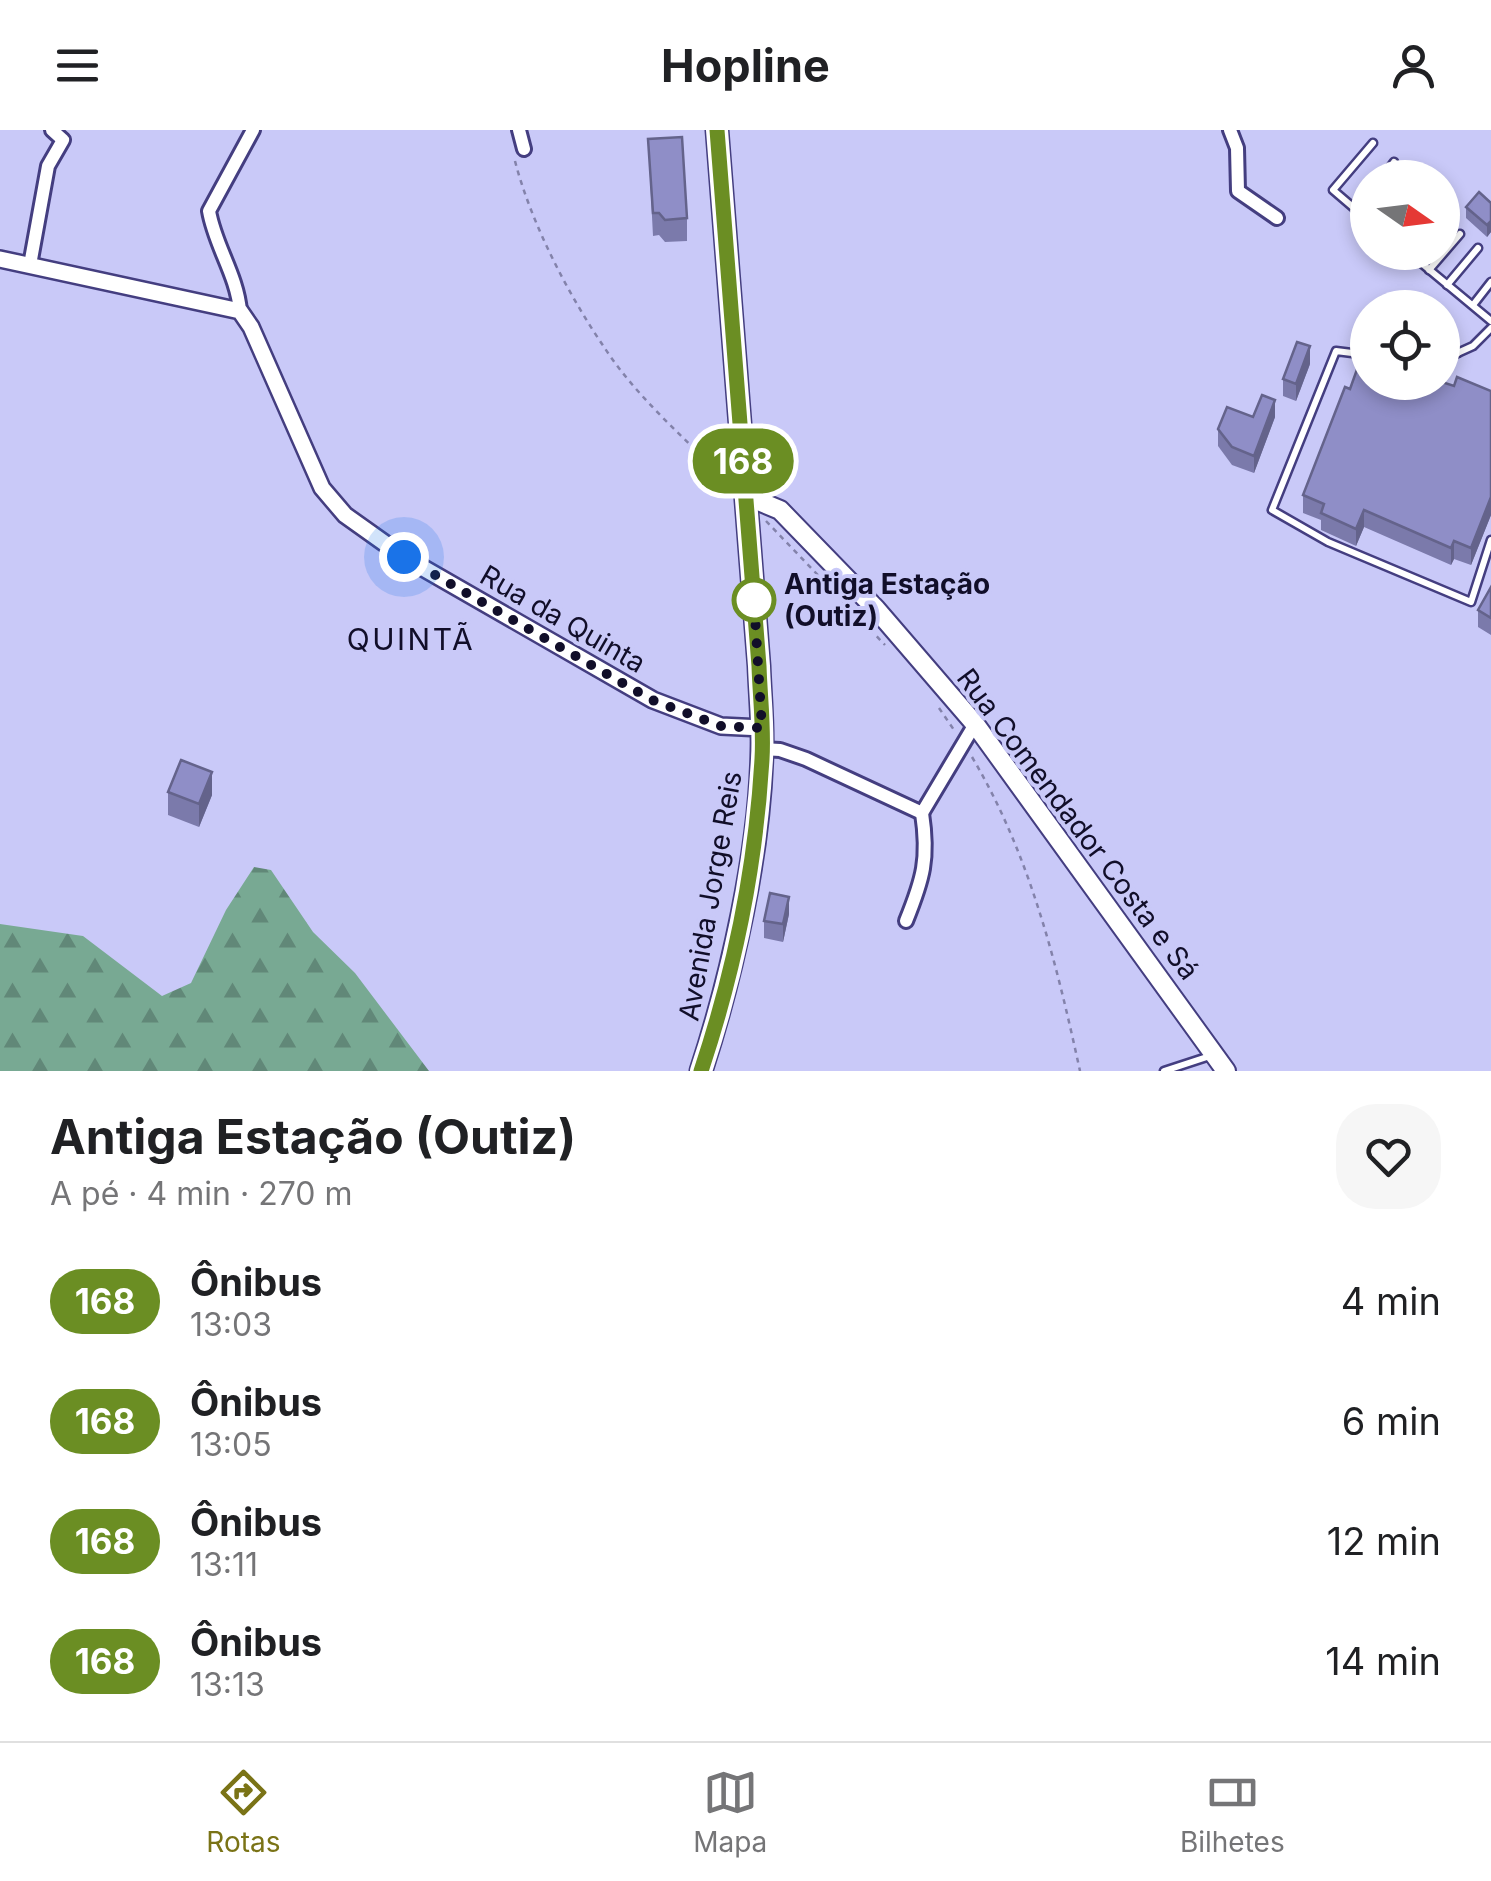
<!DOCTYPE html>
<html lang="pt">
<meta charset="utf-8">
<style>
:root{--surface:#fff;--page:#f6f6f6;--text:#202124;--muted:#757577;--line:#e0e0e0;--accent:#7a7316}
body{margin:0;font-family:Inter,sans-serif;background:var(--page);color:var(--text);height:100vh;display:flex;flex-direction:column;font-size:38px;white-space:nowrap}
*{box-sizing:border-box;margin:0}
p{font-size:32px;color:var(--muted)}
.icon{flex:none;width:55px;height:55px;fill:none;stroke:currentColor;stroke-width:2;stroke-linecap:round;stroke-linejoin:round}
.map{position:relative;height:941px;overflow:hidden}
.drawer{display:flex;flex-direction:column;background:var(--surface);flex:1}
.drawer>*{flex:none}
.badge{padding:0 20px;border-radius:32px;font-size:35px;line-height:65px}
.needle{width:65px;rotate:104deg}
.fabs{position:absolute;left:1350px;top:30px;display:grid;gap:20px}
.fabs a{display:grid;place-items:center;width:110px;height:110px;border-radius:50%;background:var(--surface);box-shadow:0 5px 15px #0003;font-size:50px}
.you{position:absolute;width:50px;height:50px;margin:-25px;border:8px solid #fff;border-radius:50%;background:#1a73e8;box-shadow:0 0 0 15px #1a73e833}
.map>.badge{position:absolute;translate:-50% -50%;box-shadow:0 0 0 5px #fff}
.round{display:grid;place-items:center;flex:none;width:105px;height:105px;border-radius:40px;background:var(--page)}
.headline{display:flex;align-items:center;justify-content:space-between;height:170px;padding:0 50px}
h1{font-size:48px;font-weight:700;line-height:75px}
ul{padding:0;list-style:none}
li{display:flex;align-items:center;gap:30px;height:120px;padding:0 50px}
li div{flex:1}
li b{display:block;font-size:38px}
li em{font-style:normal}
li .badge{min-width:110px;font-weight:700;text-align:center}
header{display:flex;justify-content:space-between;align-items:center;height:130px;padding:0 50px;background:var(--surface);font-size:45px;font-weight:700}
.dock{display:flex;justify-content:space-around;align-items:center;height:140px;border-top:2px solid var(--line);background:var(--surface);font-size:28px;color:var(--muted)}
.dock a{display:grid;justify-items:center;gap:5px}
.dock .active{color:var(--accent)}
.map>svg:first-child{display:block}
.forest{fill:url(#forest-firs)}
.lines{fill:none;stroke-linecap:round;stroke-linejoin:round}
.service-casing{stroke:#443e80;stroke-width:11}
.minor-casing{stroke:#443e80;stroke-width:18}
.tertiary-casing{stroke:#443e80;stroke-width:20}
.secondary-casing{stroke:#443e80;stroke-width:22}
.primary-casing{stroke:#443e80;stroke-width:25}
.path{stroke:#8382aa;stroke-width:2.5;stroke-dasharray:5 5;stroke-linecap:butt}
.service{stroke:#fff;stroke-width:6}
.minor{stroke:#fff;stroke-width:12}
.tertiary{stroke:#fff;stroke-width:15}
.secondary{stroke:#fff;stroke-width:18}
.primary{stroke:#fff;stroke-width:20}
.wall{fill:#7b7aab}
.shaded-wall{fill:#64638b}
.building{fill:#8f8ec7;stroke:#64638b;stroke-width:2.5}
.line-casing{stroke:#fff;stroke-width:22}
.line{stroke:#6b8e23;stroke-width:15}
.walk{stroke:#110e29;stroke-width:10;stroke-dasharray:0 18}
.stop-dot{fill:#fff;stroke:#6b8e23;stroke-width:5}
.labels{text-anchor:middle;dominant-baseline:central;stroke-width:8;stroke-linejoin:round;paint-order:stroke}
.stop-label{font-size:28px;font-weight:bold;fill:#110e29;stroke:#c9c9f8;text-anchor:start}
.street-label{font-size:28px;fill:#110e29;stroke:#c9c9f8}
.neighbourhood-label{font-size:30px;letter-spacing:2.5px;fill:#110e29;stroke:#c9c9f8}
</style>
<header><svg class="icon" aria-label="menu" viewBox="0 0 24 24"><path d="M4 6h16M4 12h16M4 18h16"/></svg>Hopline<svg class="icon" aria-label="person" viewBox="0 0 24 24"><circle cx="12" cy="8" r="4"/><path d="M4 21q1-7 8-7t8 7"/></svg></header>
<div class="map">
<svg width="1491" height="941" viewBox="0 0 1491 941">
<defs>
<pattern id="forest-firs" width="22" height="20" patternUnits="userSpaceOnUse" patternTransform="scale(2.5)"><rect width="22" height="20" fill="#78a993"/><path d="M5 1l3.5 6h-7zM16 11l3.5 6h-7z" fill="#618878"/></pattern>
</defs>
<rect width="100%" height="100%" fill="#c9c9f8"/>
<path class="forest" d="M254,737L271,740L313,802L355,843L429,941H0V794L83,806L162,866L191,853L226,780Z"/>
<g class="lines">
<defs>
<g id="service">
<path d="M1382,48L1394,32"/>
<path d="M1442,74L1443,73"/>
<path d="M1355,79L1368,65"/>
<path d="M1368,90L1333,60L1373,13"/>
<path d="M1408,122L1491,191"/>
<path d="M1429,140L1460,104"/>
<path d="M1447,155L1478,118"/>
<path d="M1395,174L1400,178"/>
<path d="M1473,175L1491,152"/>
<path d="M1442,211L1458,223"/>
<path d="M1368,225L1336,221L1272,380L1328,412L1471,472L1491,410"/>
<path d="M1442,230L1473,216L1491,198"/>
<path d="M1164,941L1213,925"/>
</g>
<g id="minor">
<path d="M519,0L524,19"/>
<path d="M1230,0L1237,18L1238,61L1277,88"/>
<path d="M30,135L48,36L63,10L52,0"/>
<path d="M240,181C237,145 215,116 209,81L253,0"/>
<path d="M762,619L780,620L806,629L922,683L975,594"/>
<path d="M906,791C923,749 929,729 922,683"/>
</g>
<path id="tertiary" d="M0,129L240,181L251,197L322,358L345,385L404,427L653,570L721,596L762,598"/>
<path id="secondary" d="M746,370H756L780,380L876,479L975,594L1226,941"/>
<path id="primary" d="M701,941C732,846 760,721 762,621C763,593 760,564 759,536L717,0"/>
</defs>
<use href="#service" class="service-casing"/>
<use href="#minor" class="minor-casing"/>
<use href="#tertiary" class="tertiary-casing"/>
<use href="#secondary" class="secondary-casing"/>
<use href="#primary" class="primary-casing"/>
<g class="path">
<path d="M515,31C531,93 568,164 604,217C637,268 687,310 729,353"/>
<path d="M766,391L885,515"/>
<path d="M939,578L954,600"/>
<path d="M972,627C1030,725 1056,831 1080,941"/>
</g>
<use href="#service" class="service"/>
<use href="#minor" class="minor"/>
<use href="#tertiary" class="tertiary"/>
<use href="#secondary" class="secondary"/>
<use href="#primary" class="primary"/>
</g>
<g class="wall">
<path d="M648,9L687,88V111L665,112L659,105L653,106Z"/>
<path d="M1491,73V102L1487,107L1466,88V77Z"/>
<path d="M1310,234L1296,271L1283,266V249Z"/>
<path d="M1368,252L1454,256L1491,261V385L1471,435L1454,429L1451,435L1364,397L1356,416L1321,400V390L1303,383V365L1350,259Z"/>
<path d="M1253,287H1275L1254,343L1232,335L1218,316V299Z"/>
<path d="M1491,457V505L1478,497V480Z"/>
<path d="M168,662L212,665L199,697L168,685Z"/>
<path d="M789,784L783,812L764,808V791Z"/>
</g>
<g class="shaded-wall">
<path d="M1491,91V102L1487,107V95Z"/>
<path d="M1310,216V234L1296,271V254Z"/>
<path d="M1275,270V287L1254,343V326Z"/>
<path d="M1491,367V385L1471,435V418Z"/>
<path d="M1364,380V397L1356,416V399Z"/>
<path d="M1454,411V429L1451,435V418Z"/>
<path d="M212,642V665L199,697V674Z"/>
<path d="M789,767V784L783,812V794Z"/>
</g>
<g class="building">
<path d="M682,7L687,88L665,90L659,83H653L648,9Z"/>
<path d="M1479,62L1491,73V91L1487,95L1466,77Z"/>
<path d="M1297,212L1310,216L1296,254L1283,249Z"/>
<path d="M1360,231L1368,234V252H1442L1454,256L1457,247L1491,261V367L1471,418L1454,411L1451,418L1364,380L1356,399L1321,383L1324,374L1303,365L1345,257L1350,259Z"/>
<path d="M1262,265L1275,270L1254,326L1232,317L1218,299L1227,277L1253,287Z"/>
<path d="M1491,457V488L1478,480Z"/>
<path d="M181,630L212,642L199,674L168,662Z"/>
<path d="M770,763L789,767L783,794L764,791Z"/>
</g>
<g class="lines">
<defs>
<path id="line" d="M701,941C734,842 756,734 762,629C764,598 760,567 759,536L717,0"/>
</defs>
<use href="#line" class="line-casing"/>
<use href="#line" class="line"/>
<path class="walk" d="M404,427L652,570L721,596L762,598L754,470"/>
</g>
<circle class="stop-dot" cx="754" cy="470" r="20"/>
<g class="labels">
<g class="stop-label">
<text x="784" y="454">Antiga Estação<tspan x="784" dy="32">(Outiz)</tspan></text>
</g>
<g class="street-label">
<text transform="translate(563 489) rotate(30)">Rua da Quinta</text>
<text transform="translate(1078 694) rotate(53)">Rua Comendador Costa e Sá</text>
<text transform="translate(710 766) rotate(-80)">Avenida Jorge Reis</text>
</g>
<g class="neighbourhood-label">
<text x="411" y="509">QUINTÃ</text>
</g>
</g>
</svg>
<div class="fabs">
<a><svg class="needle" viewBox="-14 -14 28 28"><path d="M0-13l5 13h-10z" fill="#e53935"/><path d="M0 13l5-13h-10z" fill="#757577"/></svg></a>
<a><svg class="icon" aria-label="locate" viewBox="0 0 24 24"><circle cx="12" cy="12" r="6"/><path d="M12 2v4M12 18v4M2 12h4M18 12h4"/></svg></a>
</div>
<div class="you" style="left:404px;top:427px"></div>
<b class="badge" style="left:743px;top:331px;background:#6b8e23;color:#fff">168</b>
</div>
<section class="drawer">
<div class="headline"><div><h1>Antiga Estação (Outiz)</h1><p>A pé · 4 min · 270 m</p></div><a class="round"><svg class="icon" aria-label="heart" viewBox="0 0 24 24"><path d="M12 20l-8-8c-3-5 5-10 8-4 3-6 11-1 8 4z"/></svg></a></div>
<ul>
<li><span class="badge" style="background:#6b8e23;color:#fff">168</span><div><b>Ônibus</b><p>13:03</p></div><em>4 min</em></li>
<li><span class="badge" style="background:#6b8e23;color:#fff">168</span><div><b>Ônibus</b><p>13:05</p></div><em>6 min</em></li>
<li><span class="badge" style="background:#6b8e23;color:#fff">168</span><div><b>Ônibus</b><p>13:11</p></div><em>12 min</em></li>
<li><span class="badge" style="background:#6b8e23;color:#fff">168</span><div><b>Ônibus</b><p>13:13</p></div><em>14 min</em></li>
</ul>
</section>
<nav class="dock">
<a class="active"><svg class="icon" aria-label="directions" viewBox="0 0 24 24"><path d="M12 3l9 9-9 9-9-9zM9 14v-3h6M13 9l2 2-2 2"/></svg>Rotas</a>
<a><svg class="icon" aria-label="map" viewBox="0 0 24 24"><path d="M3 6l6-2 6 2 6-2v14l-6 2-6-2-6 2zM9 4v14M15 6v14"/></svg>Mapa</a>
<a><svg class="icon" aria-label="tickets" viewBox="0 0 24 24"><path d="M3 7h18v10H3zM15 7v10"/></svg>Bilhetes</a>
</nav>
